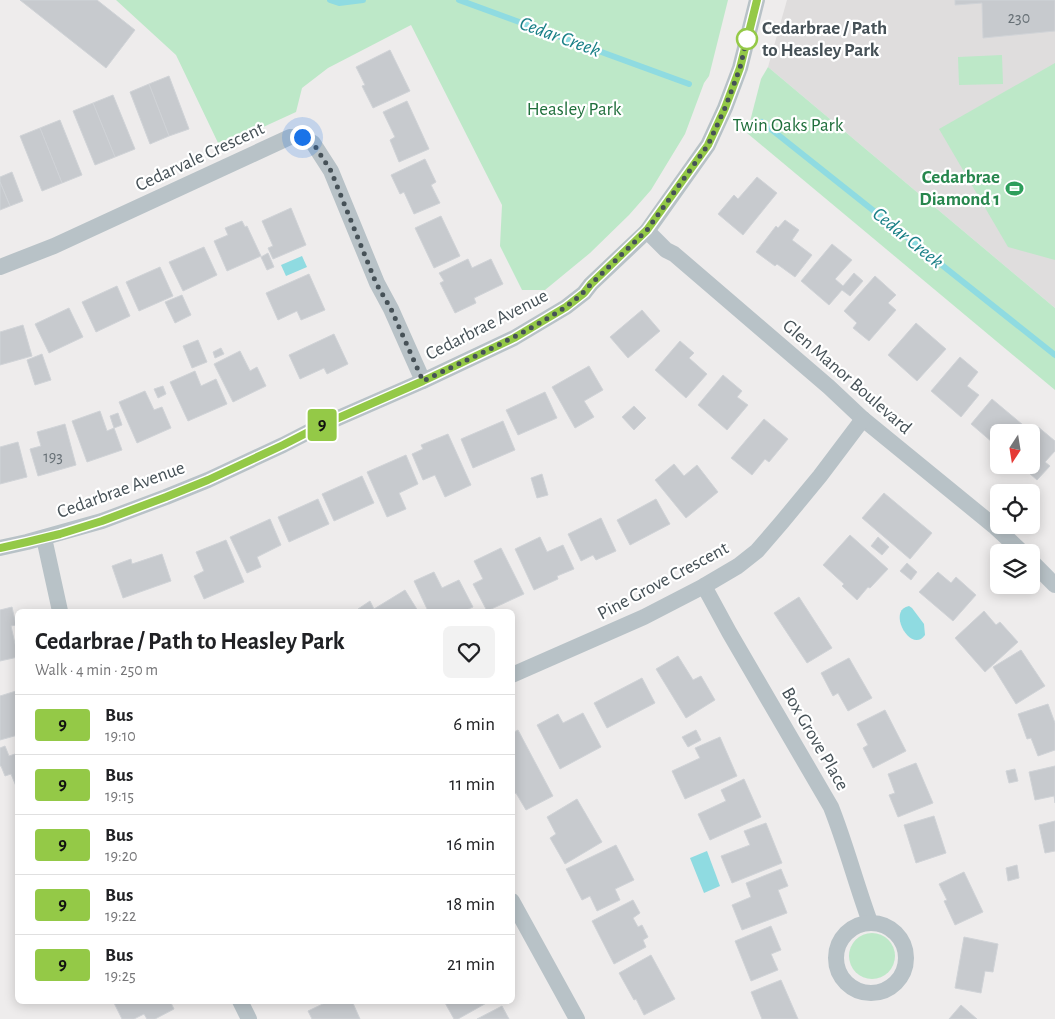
<!DOCTYPE html>
<meta charset="utf-8">
<style>
:root{--surface:#fff;--page:#f2f2f2;--text:#202124;--muted:#757577;--line:#e0e0e0}
body{margin:0;font-family:"Alegreya Sans",sans-serif;background:var(--page);color:var(--text);height:100vh;display:flex;flex-direction:column;font-size:19px;white-space:nowrap}
*{box-sizing:border-box;margin:0}
p{font-size:16px;color:var(--muted)}
.icon{flex:none;width:28px;height:28px;fill:none;stroke:currentColor;stroke-width:2;stroke-linecap:round;stroke-linejoin:round}
.map{position:relative;flex:1;overflow:hidden}
.side{position:absolute;left:15px;top:609px;width:500px;height:395px;display:flex;flex-direction:column;background:var(--surface);border-radius:8px;box-shadow:0 2px 12px #0003}
.side>*{flex:none}
.badge{padding:0 10px;border-radius:4px;font-size:18px;line-height:32px}
.needle{width:32px;rotate:192deg}
.fabs{position:absolute;left:990px;top:424px;display:grid;gap:10px}
.fabs a{display:grid;place-items:center;width:50px;height:50px;border-radius:8px;background:var(--surface);box-shadow:0 2px 12px #0003;font-size:25px}
.you{position:absolute;width:25px;height:25px;margin:-12px;border:4px solid #fff;border-radius:50%;background:#1a73e8;box-shadow:0 0 0 8px #1a73e833}
.map>.badge{position:absolute;translate:-50% -50%;box-shadow:0 0 0 2px #fff}
.round{display:grid;place-items:center;flex:none;width:52px;height:52px;border-radius:8px;background:var(--page)}
.summary{display:flex;align-items:center;justify-content:space-between;height:85px;padding:0 20px}
h1{font-size:24px;font-weight:700;line-height:38px}
ul{padding:0;list-style:none}
li{display:flex;align-items:center;gap:15px;height:60px;padding:0 20px;border-top:1px solid var(--line)}
li div{flex:1}
li b{display:block;font-size:19px}
li em{font-style:normal}
li .badge{min-width:55px;font-weight:700;text-align:center}
.map>svg:first-child{display:block}
.education{fill:#dfdddd}
.green{fill:#bde8c8}
.water{fill:#8fdbe1}
.lines{fill:none;stroke-linecap:round;stroke-linejoin:round}
.stream{stroke:#8fdbe1;stroke-width:6}
.building{fill:#c7cace;stroke:#d0d3d7}
.minor{stroke:#b8c2c7;stroke-width:16}
.line-casing{stroke:#fff;stroke-width:11}
.line{stroke:#94c947;stroke-width:8}
.walk{stroke:#465157;stroke-width:5;stroke-dasharray:0 9}
.stop-dot{fill:#fff;stroke:#94c947;stroke-width:2.5}
.labels{text-anchor:middle;dominant-baseline:central;stroke-width:4.5;stroke-linejoin:round;paint-order:stroke}
.number-label{font-size:16px;fill:#666f75}
.stop-label{font-size:19px;font-weight:bold;fill:#465157;stroke:#fff;text-anchor:start}
.park-label{font-size:19px;fill:#206f3c;stroke:#fff}
.street-label{font-size:19px;fill:#465157;stroke:#fff}
.leisure-label{font-size:19px;font-weight:bold;fill:#27864d;stroke:#fff;text-anchor:end}
.water-label{font-size:20px;font-style:italic;fill:#1a8087;stroke:#fff}
</style>
<div class="map">
<svg width="1055" height="1019" viewBox="0 0 1055 1019">
<rect width="100%" height="100%" fill="#eeecec"/>
<path class="education" d="M787,0H1055V308L768,67Z"/>
<g class="green">
<path d="M116,0H728L709,76L704,83L685,134L651,190L629,215L590,253L545,290H522L500,246L502,205L411,25L328,68L302,88L296,112L220,147L176,55Z"/>
<path d="M1002,55L1003,84L959,85L958,57Z"/>
<path d="M1055,63V260L1008,247L939,129Z"/>
<path d="M768,67L1055,308V390L747,133L761,79Z"/>
<circle cx="872" cy="956" r="23"/>
</g>
<g class="water">
<path d="M302,256L307,267L286,276L281,265Z"/>
<path d="M909,606L912,608L924,624L925,635C911,655 886,610 909,606Z"/>
<path d="M707,851L720,886L704,893L690,858Z"/>
</g>
<g class="lines">
<g class="stream">
<path d="M330,0L339,3L363,0"/>
<path d="M459,0L689,84"/>
<path d="M762,122L1055,355"/>
</g>
</g>
<g class="building">
<path d="M20,0H97L135,30L106,68Z"/>
<path d="M955,0H1055V31L983,38L982,3L955,5Z"/>
<path d="M390,50L410,91L373,108L362,86L365,85L356,67Z"/>
<path d="M169,76L189,129L169,136L149,84Z"/>
<path d="M149,84L169,136L150,144L130,92Z"/>
<path d="M113,95L135,149L115,157L93,103Z"/>
<path d="M407,101L429,149L399,162L390,140L395,137L383,112Z"/>
<path d="M93,103L115,157L95,165L73,111Z"/>
<path d="M60,120L82,175L62,183L40,128Z"/>
<path d="M40,128L62,183L42,191L20,136Z"/>
<path d="M425,159L436,182L431,185L440,203L414,214L404,192L400,194L391,175Z"/>
<path d="M12,172L23,201L10,206L0,182V177Z"/>
<path d="M757,177L777,193L743,235L718,214L734,195L738,199Z"/>
<path d="M0,182L10,206L0,210Z"/>
<path d="M291,208L306,245L273,259L268,248L273,246L262,221Z"/>
<path d="M441,216L460,256L434,268L415,228Z"/>
<path d="M785,220L799,230L792,240L812,255L795,277L777,264L775,266L756,252L776,226L778,228Z"/>
<path d="M242,221L245,227L247,226L261,256L227,271L214,241L228,235L225,228Z"/>
<path d="M832,244L852,260L835,279L843,286L854,273L863,281L850,296L842,290L829,305L801,281Z"/>
<path d="M204,247L217,275L183,291L169,262Z"/>
<path d="M268,253L274,267L267,270L261,257Z"/>
<path d="M468,259L472,268L491,259L503,284L474,298L476,303L455,313L440,283L444,281L439,273Z"/>
<path d="M160,267L173,296L139,311L126,282Z"/>
<path d="M309,274L325,310L301,320L297,311L278,320L266,293Z"/>
<path d="M875,276L896,295L888,303L896,310L869,341L853,328L857,323L844,311Z"/>
<path d="M117,286L130,316L96,332L82,302Z"/>
<path d="M182,295L191,315L175,323L165,302Z"/>
<path d="M69,308L83,337L49,353L35,324Z"/>
<path d="M642,310L660,331L628,358L610,337Z"/>
<path d="M916,323L946,349L917,381L888,355Z"/>
<path d="M23,325L32,356L0,365V332Z"/>
<path d="M334,334L348,364L327,374L324,368L300,379L289,355Z"/>
<path d="M198,340L207,362L192,368L183,346Z"/>
<path d="M680,341L694,353L689,358L707,374L686,398L655,370Z"/>
<path d="M221,348L224,354L215,358L213,352Z"/>
<path d="M240,351L250,371L257,367L266,386L233,402L214,364Z"/>
<path d="M42,354L51,380L35,385L27,360Z"/>
<path d="M960,357L978,372L967,386L979,395L961,417L931,391Z"/>
<path d="M589,366L603,390L584,401L594,417L575,428L552,387Z"/>
<path d="M195,371L201,386L216,379L227,404L188,421L170,382Z"/>
<path d="M723,375L742,391L737,397L748,405L727,430L698,405Z"/>
<path d="M163,386L166,394L158,398L154,389Z"/>
<path d="M145,391L154,410L162,407L171,428L137,443L119,402Z"/>
<path d="M545,392L557,418L518,435L506,410Z"/>
<path d="M992,399L1023,425L1017,432H999V448L971,424Z"/>
<path d="M634,406L646,418L634,430L622,417Z"/>
<path d="M100,411L107,431L114,428L122,450L87,462L72,421Z"/>
<path d="M118,413L122,425L114,428L110,416Z"/>
<path d="M764,419L788,439L769,462L765,459L752,475L731,458Z"/>
<path d="M503,421L515,450L473,468L461,439Z"/>
<path d="M65,424L76,465L38,476L30,449L41,446L37,432Z"/>
<path d="M1037,426L1055,441V451L1045,462L1050,466L1037,480L1020,465H1031V432Z"/>
<path d="M448,434L471,485L445,497L435,475L423,480L412,454L423,449L421,445Z"/>
<path d="M18,442L27,477L0,484V447Z"/>
<path d="M406,455L418,484L399,493L406,509L387,517L367,472Z"/>
<path d="M674,464L684,476L697,465L718,492L686,518L655,480Z"/>
<path d="M542,474L548,495L537,498L531,478Z"/>
<path d="M362,476L374,503L334,521L322,494Z"/>
<path d="M884,493L932,533L910,559L862,518Z"/>
<path d="M318,499L329,524L289,542L278,517Z"/>
<path d="M656,499L670,524L630,545L617,520Z"/>
<path d="M601,518L616,551L596,560L593,555L581,561L568,534Z"/>
<path d="M270,519L281,545L257,557L261,567L247,573L230,537Z"/>
<path d="M850,535L888,569L870,588L868,587L857,600L842,586L844,584L823,565Z"/>
<path d="M540,537L547,552L563,545L574,569L557,576L558,579L534,590L515,549Z"/>
<path d="M878,537L889,547L882,555L871,546Z"/>
<path d="M226,540L244,582L204,599L194,576L204,571L196,552Z"/>
<path d="M501,548L524,594L487,611L473,584L483,579L474,561Z"/>
<path d="M162,554L171,581L123,598L112,566L131,559L132,564Z"/>
<path d="M907,563L917,572L911,580L900,571Z"/>
<path d="M434,572L442,588L459,580L473,607L464,611H428L414,581Z"/>
<path d="M938,572L951,583L956,577L976,595L953,621L919,592Z"/>
<path d="M405,590L418,611H359L358,609L370,601L374,609Z"/>
<path d="M799,597L832,648L807,663L774,613Z"/>
<path d="M12,607L16,625L11,626L18,657L0,661V610Z"/>
<path d="M984,611L996,625L1000,622L1018,642L985,672L955,638Z"/>
<path d="M1021,650L1045,686L1016,704L993,667Z"/>
<path d="M678,656L693,680L701,676L715,700L686,718L656,669Z"/>
<path d="M849,658L872,698L848,711L838,693L833,696L821,673Z"/>
<path d="M642,678L655,703L607,728L594,703Z"/>
<path d="M16,691L18,698V735L0,740V696Z"/>
<path d="M1048,704L1055,723V750L1038,756L1031,738L1027,739L1018,714Z"/>
<path d="M885,710L906,751L873,768L863,748L868,745L857,724Z"/>
<path d="M583,713L601,747L560,769L537,725L558,714L563,723Z"/>
<path d="M518,730L553,796L526,810L516,793L512,795V733Z"/>
<path d="M696,730L701,740L688,747L682,737Z"/>
<path d="M720,737L737,776L685,799L672,771L700,758L695,748Z"/>
<path d="M5,746L9,756L18,753V791L11,774L5,776L1,766H0V748Z"/>
<path d="M916,763L933,803L898,817L889,795L895,793L888,774Z"/>
<path d="M1055,766V803L1054,796L1035,800L1029,772Z"/>
<path d="M1015,769L1018,781L1009,783L1006,771Z"/>
<path d="M744,779L761,817L710,840L698,814L726,801L721,790Z"/>
<path d="M577,799L602,842L565,864L550,838L556,834L547,817Z"/>
<path d="M934,816L946,853L916,863L904,825Z"/>
<path d="M1055,821V851L1045,853L1039,825Z"/>
<path d="M766,823L782,863L732,883L721,856L750,845L744,831Z"/>
<path d="M616,845L634,880L615,889L620,900L597,911L590,896L582,900L566,869Z"/>
<path d="M1017,865L1019,878L1008,881L1006,868Z"/>
<path d="M781,869L788,886L778,890L787,913L742,930L732,905L751,897L746,883Z"/>
<path d="M964,872L983,912L955,925L944,901L947,900L939,884Z"/>
<path d="M633,900L640,913L633,918L638,927L642,925L648,937L643,940L646,947L614,964L592,921Z"/>
<path d="M771,926L781,950L771,954L778,970L751,981L735,941Z"/>
<path d="M964,937L998,944L993,972L985,971L981,993L955,988Z"/>
<path d="M651,955L675,999L644,1015L636,999L634,1000L619,973Z"/>
<path d="M781,980L798,1019H762L751,992Z"/>
<path d="M113,1001H170L174,1009L155,1019H147L144,1014L134,1019H122Z"/>
<path d="M329,1001H352L360,1019H312L308,1011Z"/>
<path d="M444,1001H490L458,1019H454Z"/>
<path d="M961,1005L977,1019H949Z"/>
<path d="M502,1006L509,1019H477Z"/>
</g>
<g class="lines">
<g class="minor">
<path d="M647,231L666,250L674,254L829,387L863,419L994,526L1022,552"/>
<path d="M0,267L54,246L290,137H302L313,143L331,171L377,283L391,309L423,381"/>
<path d="M44,538L60,611"/>
<path d="M0,548L27,542L102,521L166,497L208,480L283,445L320,426L423,381L514,338L566,307L584,293L591,284L647,231L708,145L725,108L740,68L757,0"/>
<path d="M1031,561L1055,585"/>
<path d="M704,586L729,632L831,807C846,845 856,884 870,922"/>
<path d="M512,675L644,617L704,586L738,566L757,551L782,522L820,476L863,419"/>
<path d="M512,901L577,1019"/>
<circle cx="871" cy="958" r="35"/>
<path d="M240,1001L249,1019"/>
</g>
</g>
<g class="lines">
<defs>
<path id="line" d="M0,548L27,542L60,534L102,521L166,497L208,480L283,445L320,426L423,381L514,338L566,307L584,293L591,284L647,230L708,145L725,108L740,68L757,0"/>
</defs>
<use href="#line" class="line-casing"/>
<use href="#line" class="line"/>
<path class="walk" d="M302,137L313,143L331,171L376,283L391,309L423,381C462,362 501,345 538,324C557,313 577,301 591,284L647,230L708,145L725,108L740,68L748,34L747,39"/>
</g>
<defs>
<symbol id="stadium-bare" viewBox="-9 -9 18 18"><path d="M0-5a6.5 5 0 1 0 0 10a6.5 5 0 1 0 0-10ZM-3.5-1.8h7v3.6h-7Z" fill="#2e9e5b" stroke="#fff" stroke-width="2.5" paint-order="stroke"/></symbol>
</defs>
<g fill-rule="evenodd">
<use href="#stadium-bare" x="1002" y="176" width="25" height="25"/>
</g>
<circle class="stop-dot" cx="747" cy="39" r="10"/>
<g class="labels">
<g class="number-label">
<text x="1019" y="18">230</text>
<text x="53" y="457">193</text>
</g>
<g class="stop-label">
<text x="762" y="28">Cedarbrae / Path<tspan x="762" dy="22">to Heasley Park</tspan></text>
</g>
<g class="park-label">
<text x="574" y="109">Heasley Park</text>
<text x="788" y="125">Twin Oaks Park</text>
</g>
<g class="street-label">
<text transform="translate(200 157) rotate(-25)">Cedarvale Crescent</text>
<text transform="translate(487 325) rotate(-27)">Cedarbrae Avenue</text>
<text transform="translate(847 377) rotate(41)">Glen Manor Boulevard</text>
<text transform="translate(121 490) rotate(-20)">Cedarbrae Avenue</text>
<text transform="translate(663 581) rotate(-28)">Pine Grove Crescent</text>
<text transform="translate(815 739) rotate(60)">Box Grove Place</text>
</g>
<g class="leisure-label">
<text x="1000" y="177">Cedarbrae<tspan x="1000" dy="22">Diamond 1</tspan></text>
</g>
<g class="water-label">
<text transform="translate(560 37) rotate(20)">Cedar Creek</text>
<text transform="translate(908 238) rotate(39)">Cedar Creek</text>
</g>
</g>
</svg>
<div class="fabs">
<a><svg class="needle" viewBox="-14 -14 28 28"><path d="M0-13l5 13h-10z" fill="#e53935"/><path d="M0 13l5-13h-10z" fill="#757577"/></svg></a>
<a><svg class="icon" aria-label="locate" viewBox="0 0 24 24"><circle cx="12" cy="12" r="6"/><path d="M12 2v4M12 18v4M2 12h4M18 12h4"/></svg></a>
<a><svg class="icon" aria-label="layers" viewBox="0 0 24 24"><path d="M12 4l9 5-9 5-9-5zM3 14l9 5 9-5"/></svg></a>
</div>
<div class="you" style="left:302px;top:137px"></div>
<b class="badge" style="left:322px;top:425px;background:#94c947;color:#111">9</b>
<section class="side">
<div class="summary"><div><h1>Cedarbrae / Path to Heasley Park</h1><p>Walk · 4 min · 250 m</p></div><a class="round"><svg class="icon" aria-label="heart" viewBox="0 0 24 24"><path d="M12 20l-8-8c-3-5 5-10 8-4 3-6 11-1 8 4z"/></svg></a></div>
<ul>
<li><span class="badge" style="background:#94c947;color:#111">9</span><div><b>Bus</b><p>19:10</p></div><em>6 min</em></li>
<li><span class="badge" style="background:#94c947;color:#111">9</span><div><b>Bus</b><p>19:15</p></div><em>11 min</em></li>
<li><span class="badge" style="background:#94c947;color:#111">9</span><div><b>Bus</b><p>19:20</p></div><em>16 min</em></li>
<li><span class="badge" style="background:#94c947;color:#111">9</span><div><b>Bus</b><p>19:22</p></div><em>18 min</em></li>
<li><span class="badge" style="background:#94c947;color:#111">9</span><div><b>Bus</b><p>19:25</p></div><em>21 min</em></li>
</ul>
</section>
</div>
